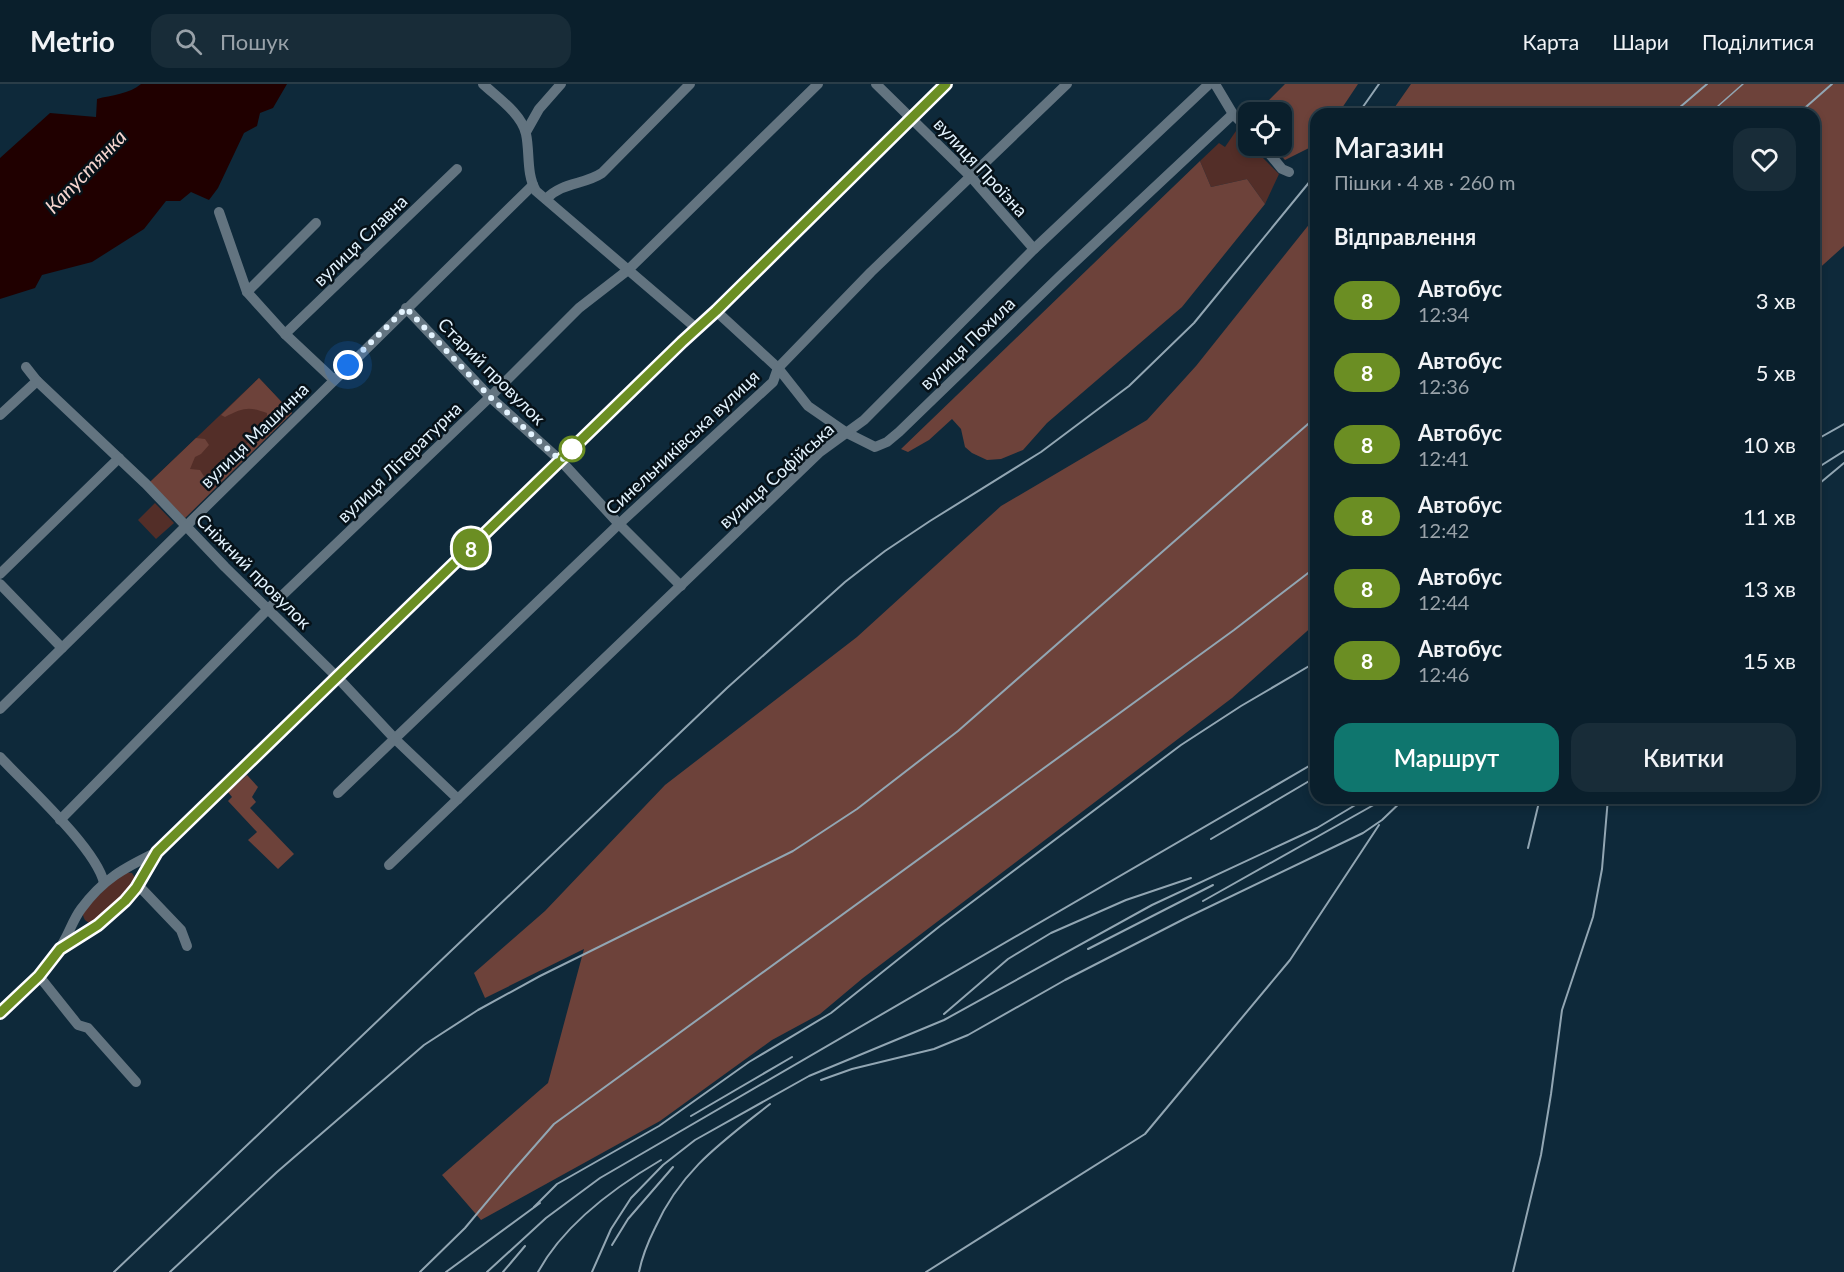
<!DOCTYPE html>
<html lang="uk">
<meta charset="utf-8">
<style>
:root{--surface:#0a1f2c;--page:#182c38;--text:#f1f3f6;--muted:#99a2a9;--line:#2a3d48;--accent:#0f766e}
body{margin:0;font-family:Lato,sans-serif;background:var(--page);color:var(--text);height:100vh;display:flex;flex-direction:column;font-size:22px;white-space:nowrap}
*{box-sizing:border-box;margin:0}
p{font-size:20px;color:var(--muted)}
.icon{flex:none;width:33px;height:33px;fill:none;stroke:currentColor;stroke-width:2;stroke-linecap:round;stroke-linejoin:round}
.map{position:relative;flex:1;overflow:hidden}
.details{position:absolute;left:1310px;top:24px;width:510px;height:696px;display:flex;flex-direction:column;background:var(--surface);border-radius:18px;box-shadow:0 3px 9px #0003,0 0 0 2px var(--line)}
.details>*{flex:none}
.badge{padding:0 12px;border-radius:20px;font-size:21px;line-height:39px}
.controls{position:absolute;left:1238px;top:18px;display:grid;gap:12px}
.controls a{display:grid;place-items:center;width:54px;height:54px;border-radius:12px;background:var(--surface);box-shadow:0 3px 9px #0003,0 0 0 2px var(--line);font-size:30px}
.you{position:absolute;width:30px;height:30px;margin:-15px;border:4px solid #fff;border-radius:50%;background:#1a73e8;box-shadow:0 0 0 9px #1a73e833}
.map>.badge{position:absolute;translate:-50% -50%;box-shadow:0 0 0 3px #fff}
h2{padding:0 24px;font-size:22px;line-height:54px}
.round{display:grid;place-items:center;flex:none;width:63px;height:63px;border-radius:18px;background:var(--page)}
.head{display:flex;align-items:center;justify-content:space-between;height:102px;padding:0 24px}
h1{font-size:28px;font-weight:600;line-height:45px}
.primary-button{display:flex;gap:12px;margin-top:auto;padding:12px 24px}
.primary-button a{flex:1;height:69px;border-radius:18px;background:var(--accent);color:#fff;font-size:24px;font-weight:600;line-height:69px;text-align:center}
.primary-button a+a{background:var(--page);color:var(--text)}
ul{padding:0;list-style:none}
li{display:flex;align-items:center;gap:18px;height:72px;padding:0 24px}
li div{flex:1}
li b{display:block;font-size:22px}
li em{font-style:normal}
li .badge{min-width:66px;font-weight:700;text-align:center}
header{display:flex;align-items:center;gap:36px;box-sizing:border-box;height:84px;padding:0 30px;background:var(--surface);border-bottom:2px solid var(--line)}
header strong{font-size:28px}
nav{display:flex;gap:33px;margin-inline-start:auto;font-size:21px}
.search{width:420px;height:54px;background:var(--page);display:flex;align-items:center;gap:15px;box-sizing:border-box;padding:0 21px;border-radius:18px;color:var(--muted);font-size:22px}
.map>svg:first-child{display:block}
.green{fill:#532e28}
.forest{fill:#6d423a}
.water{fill:#200000}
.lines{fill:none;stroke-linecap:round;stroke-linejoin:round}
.minor{stroke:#637480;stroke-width:10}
.tram{stroke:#92a6b3;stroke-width:1.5}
.rail{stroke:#92a6b3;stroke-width:2}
.line-casing{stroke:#fff;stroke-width:14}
.line{stroke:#6b8e23;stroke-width:9}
.walk{stroke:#e3f3fe;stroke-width:6;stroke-dasharray:0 10.8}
.stop-dot{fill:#fff;stroke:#6b8e23;stroke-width:3}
.labels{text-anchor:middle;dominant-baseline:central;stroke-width:5;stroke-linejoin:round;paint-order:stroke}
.street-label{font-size:18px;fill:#e3f3fe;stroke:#061118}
.water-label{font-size:20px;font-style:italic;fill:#f5d5cf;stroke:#061118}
</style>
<header>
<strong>Metrio</strong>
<div class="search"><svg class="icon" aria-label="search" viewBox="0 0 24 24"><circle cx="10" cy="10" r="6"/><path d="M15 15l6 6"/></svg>Пошук</div>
<nav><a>Карта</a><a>Шари</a><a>Поділитися</a></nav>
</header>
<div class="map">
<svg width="1844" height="1188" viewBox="0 0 1844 1188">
<rect width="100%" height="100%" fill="#0e293a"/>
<g class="green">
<path d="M1236,47L1248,58V62H1251L1279,90L1265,120L1247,95L1211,103L1200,77L1219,59L1225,63Z"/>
<path d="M259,294L292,329L185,434L150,398Z"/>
<path d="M155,419L174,439L156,455L138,436Z"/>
<path d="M122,788L132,789L135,794L133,801L95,838C87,841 82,835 83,827Z"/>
</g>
<g class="forest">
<path d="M1285,0H1358L1338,30H1316L1315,61L1285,76L1272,62H1281V28H1257Z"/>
<path d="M1411,0H1844V162L1814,189V30H1390Z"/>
<path d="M1200,77L1211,103L1247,95L1265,120L1182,223L1047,339L1023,366L1001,375L987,376L972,369L965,363L961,345L952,335L929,356L908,368L901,365Z"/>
<path d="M1315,133L1316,321L1311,324L1316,329L1315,540L1232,614L863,894L820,930L772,956L660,1037L481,1136L442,1091L548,999L584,865L485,914L474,889L545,827L665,701L857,553L1001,422L1147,336L1196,282Z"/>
<path d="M259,294L292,329L185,434L150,398L196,354L205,355L209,361L201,370L195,373L190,385L200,386L205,394L211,393L234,369L258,351L266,355L267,329C248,322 243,324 225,333L221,331Z"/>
<path d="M247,691L258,703L252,713L256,718L250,724L294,770L278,785L248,756L257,748L228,717L232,713L228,708Z"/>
</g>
<path class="water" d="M141,0H287L273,24L260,29L257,42L244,49L218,104L209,116L191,108L180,117H166L144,145L92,178L42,191L35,204L0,215V74L50,29L96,33L97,15C111,11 130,10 141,0Z"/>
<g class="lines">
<g class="minor">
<path d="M483,0C497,13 522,30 526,50C530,68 526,90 536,107L696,244"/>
<path d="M876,0L971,93L1034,165"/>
<path d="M1215,0L1233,30L1248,45"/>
<path d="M526,48L539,25L561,0"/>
<path d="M1263,62L1282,85L1289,88"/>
<path d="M546,115C562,98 584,101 602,89L690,0"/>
<path d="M219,128L247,208L285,250L334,296"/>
<path d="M247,208L316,139"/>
<path d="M406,224L490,313L561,377L619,440L681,502"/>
<path d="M716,227L778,284L808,322L847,349L875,363L887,358L899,348L1060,192L1233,30"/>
<path d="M285,250L457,85"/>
<path d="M26,283L37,297L146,400L225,483L338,594L395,655L458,715"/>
<path d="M0,331L37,297"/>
<path d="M0,490L119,374"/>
<path d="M0,500L62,564"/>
<path d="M0,625L533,101"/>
<path d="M0,673C26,701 96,764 104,799"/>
<path d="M338,709L619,440L773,298L778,284L871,188L1067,0"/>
<path d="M60,736L268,525L490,313L579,224L628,186L818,0"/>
<path d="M389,781L820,368L864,336L1034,165L1209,0"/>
<path d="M138,801L181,846L187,862"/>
<path d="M60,865C72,855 87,849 99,840C125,820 141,796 157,768L682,258L716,227L946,0"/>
<path d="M39,892L78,941L88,944L136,998"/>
<path d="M0,929C21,909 42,890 59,865C68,853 72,837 81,825C103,795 124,784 157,768"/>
</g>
<path class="tram" d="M1709,30L1743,0"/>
<g class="rail">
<path d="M1358,30L1379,0"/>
<path d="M1672,30L1707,0"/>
<path d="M1798,30L1832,0"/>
<path d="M1814,357L1844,340"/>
<path d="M1814,386L1844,367"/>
<path d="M1814,404L1844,379"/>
<path d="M1211,755L1316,693"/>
<path d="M1528,764L1540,714"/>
<path d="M1203,817L1386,714"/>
<path d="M1088,865L1213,801"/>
<path d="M944,930L1008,875L1051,849L1126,816L1191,794"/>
<path d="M821,996L852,985L934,965L968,951L1065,896L1186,834L1363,749L1382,736L1405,714"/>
<path d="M691,1032L792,973"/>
<path d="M534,1123L557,1100L659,1042L749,978L831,929L940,842L1181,661L1241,622L1316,578"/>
<path d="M612,1161L628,1135L673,1083"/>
<path d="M114,1188L727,604L845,498L885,467L930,437L1041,368L1129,302L1194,239L1316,90"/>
<path d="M170,1188L277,1088L424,961L478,926L540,892L793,767L857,725L958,647L1316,333"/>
<path d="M420,1188L465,1144L511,1089L554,1040L1234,546L1316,483"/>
<path d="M446,1188L540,1119"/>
<path d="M487,1188L546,1134L600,1094L1316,678"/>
<path d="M503,1188L525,1162"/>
<path d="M538,1188C564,1140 615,1103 661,1076"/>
<path d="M592,1188L611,1145L631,1114L663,1081L695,1056L809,992L944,936L1152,821L1317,744L1367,714"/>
<path d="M639,1188C642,1173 648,1158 655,1144C681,1086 722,1058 770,1020"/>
<path d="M926,1188L1145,1050L1290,876L1379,741"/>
<path d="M1513,1188L1541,1071L1551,1010L1562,926L1593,833L1602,785L1608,714"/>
</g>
</g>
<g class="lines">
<defs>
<path id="line" d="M0,929L39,892L60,865L98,841L125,817L136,804L157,768L682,258L716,227L946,0"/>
</defs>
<use href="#line" class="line-casing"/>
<use href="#line" class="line"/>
<path class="walk" d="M348,281L406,224L490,313L561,377L572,365"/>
</g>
<circle class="stop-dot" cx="572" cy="365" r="12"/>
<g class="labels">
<g class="street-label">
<text transform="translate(981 83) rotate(47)">вулиця Проїзна</text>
<text transform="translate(360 156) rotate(-44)">вулиця Славна</text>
<text transform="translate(967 259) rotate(-44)">вулиця Похила</text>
<text transform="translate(492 287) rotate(45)">Старий провулок</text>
<text transform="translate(254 351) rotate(-44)">вулиця Машинна</text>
<text transform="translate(682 358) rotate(-43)">Синельниківська вулиця</text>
<text transform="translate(399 378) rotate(-44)">вулиця Літературна</text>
<text transform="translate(776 391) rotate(-42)">вулиця Софійська</text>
<text transform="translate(254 487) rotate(45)">Сніжний провулок</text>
</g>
<g class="water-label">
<text transform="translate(85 87) rotate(-46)">Капустянка</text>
</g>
</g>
</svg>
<div class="controls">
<a><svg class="icon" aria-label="locate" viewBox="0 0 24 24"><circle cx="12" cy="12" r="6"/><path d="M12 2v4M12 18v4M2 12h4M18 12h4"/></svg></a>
</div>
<div class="you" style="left:348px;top:281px"></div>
<b class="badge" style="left:471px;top:464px;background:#6b8e23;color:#fff">8</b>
<section class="details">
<div class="head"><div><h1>Магазин</h1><p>Пішки · 4 хв · 260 m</p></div><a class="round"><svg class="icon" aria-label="heart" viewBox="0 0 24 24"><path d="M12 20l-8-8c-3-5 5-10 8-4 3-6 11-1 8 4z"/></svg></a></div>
<h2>Відправлення</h2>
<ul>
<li><span class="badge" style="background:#6b8e23;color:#fff">8</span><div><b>Автобус</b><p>12:34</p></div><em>3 хв</em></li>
<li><span class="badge" style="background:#6b8e23;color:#fff">8</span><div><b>Автобус</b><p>12:36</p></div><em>5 хв</em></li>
<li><span class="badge" style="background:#6b8e23;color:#fff">8</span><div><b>Автобус</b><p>12:41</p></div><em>10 хв</em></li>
<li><span class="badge" style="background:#6b8e23;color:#fff">8</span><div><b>Автобус</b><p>12:42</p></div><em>11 хв</em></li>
<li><span class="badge" style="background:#6b8e23;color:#fff">8</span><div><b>Автобус</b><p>12:44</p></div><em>13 хв</em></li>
<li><span class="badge" style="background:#6b8e23;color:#fff">8</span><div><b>Автобус</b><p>12:46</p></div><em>15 хв</em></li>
</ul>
<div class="primary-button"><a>Маршрут</a><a>Квитки</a></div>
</section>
</div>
